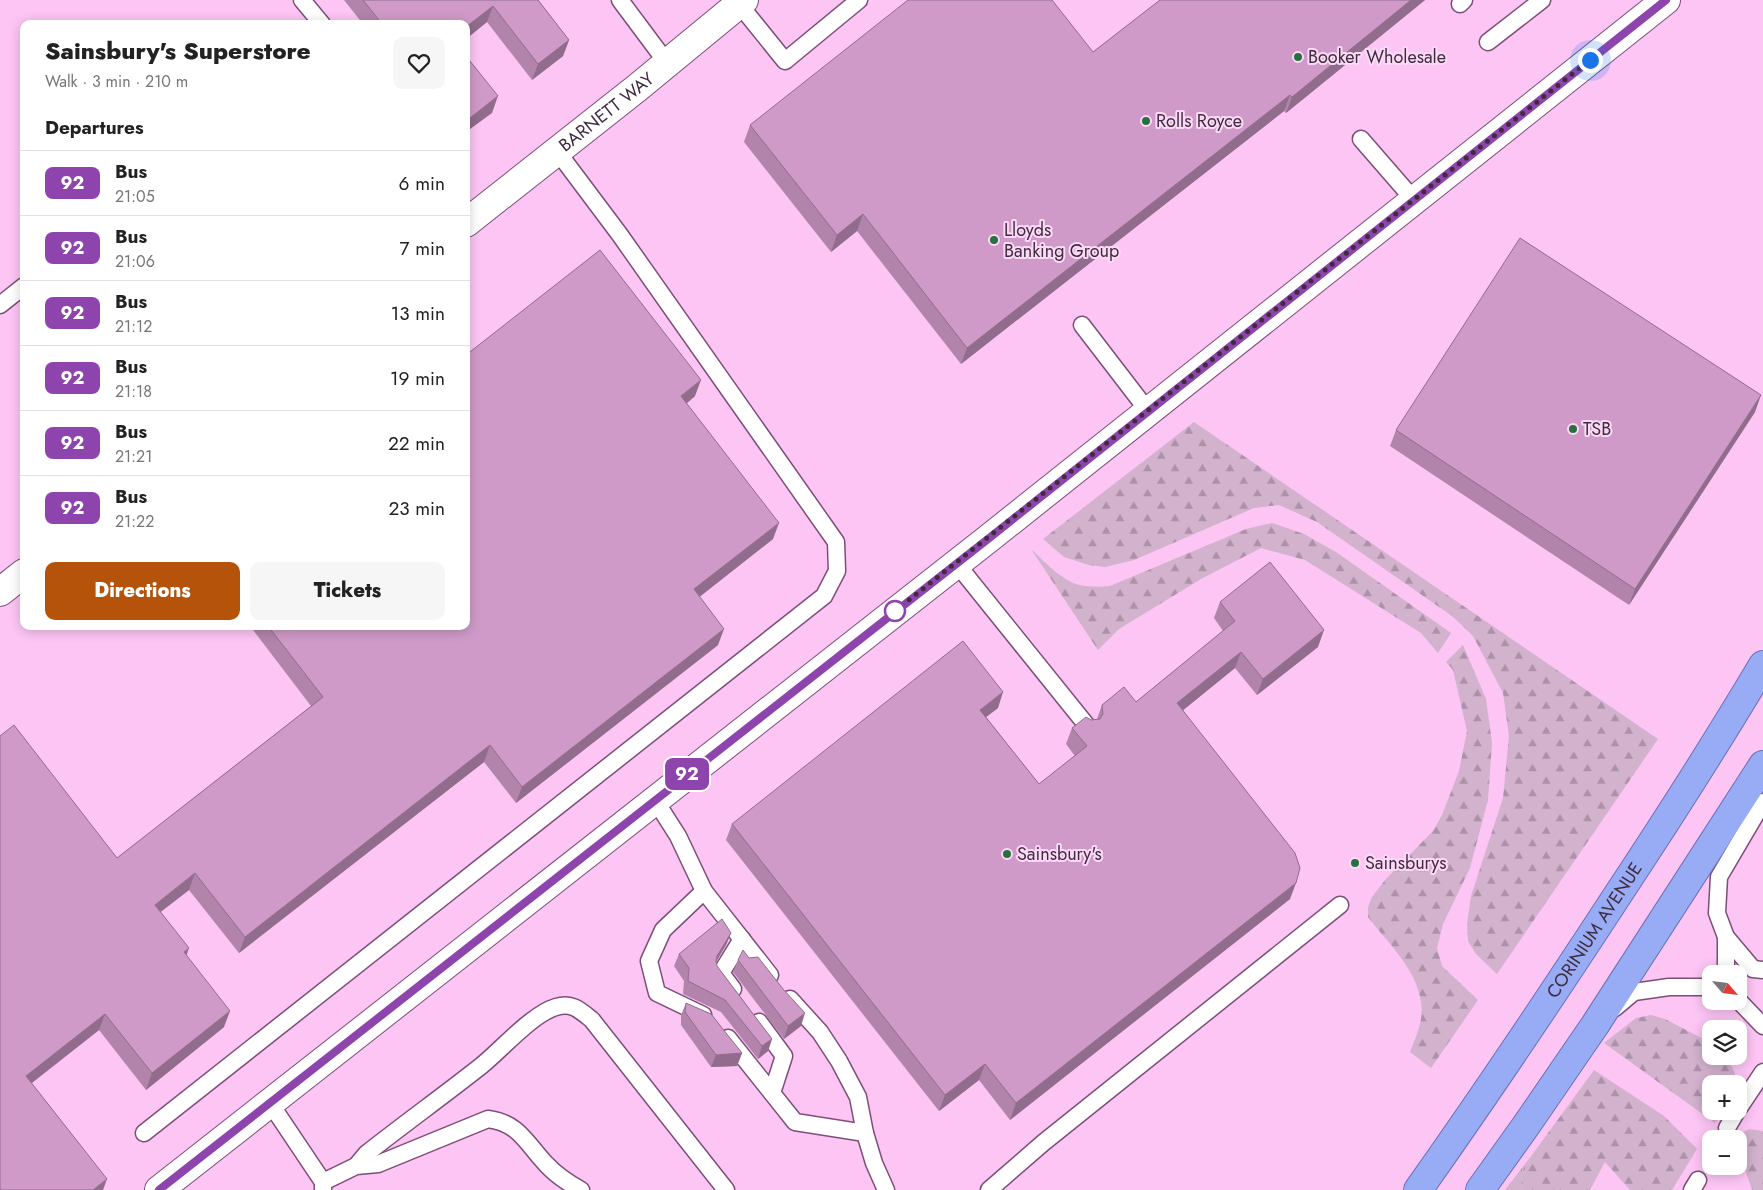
<!DOCTYPE html>
<meta charset="utf-8">
<style>
:root{--surface:#fff;--page:#f6f6f6;--text:#222;--muted:#767676;--line:#e0e0e0;--accent:#b45309}
body{margin:0;font-family:Jost,sans-serif;background:var(--page);color:var(--text);height:100vh;display:flex;flex-direction:column;font-size:19px;white-space:nowrap}
*{box-sizing:border-box;margin:0}
p{font-size:16px;color:var(--muted)}
.icon{flex:none;width:28px;height:28px;fill:none;stroke:currentColor;stroke-width:2;stroke-linecap:round;stroke-linejoin:round}
.map{position:relative;flex:1;overflow:hidden}
.drawer{position:absolute;left:20px;top:20px;width:450px;height:610px;display:flex;flex-direction:column;background:var(--surface);border-radius:10px;box-shadow:0 2px 12px #0003}
.drawer>*{flex:none}
.badge{padding:0 10px;border-radius:8px;font-size:18px;line-height:32px}
.needle{width:32px;rotate:118deg}
.tools{position:absolute;left:1702px;top:965px;display:grid;gap:10px}
.tools a{display:grid;place-items:center;width:45px;height:45px;border-radius:10px;background:var(--surface);box-shadow:0 2px 12px #0003;font-size:25px}
.you{position:absolute;width:25px;height:25px;margin:-12px;border:4px solid #fff;border-radius:50%;background:#1a73e8;box-shadow:0 0 0 8px #1a73e833}
.map>.badge{position:absolute;translate:-50% -50%;box-shadow:0 0 0 2px #fff}
h2{padding:0 25px;font-size:19px;line-height:45px}
.round{display:grid;place-items:center;flex:none;width:52px;height:52px;border-radius:10px;background:var(--page)}
.summary{display:flex;align-items:center;justify-content:space-between;height:85px;padding:0 25px}
h1{font-size:24px;font-weight:800;line-height:38px}
.action{display:flex;gap:10px;margin-top:auto;padding:10px 25px}
.action a{flex:1;height:58px;border-radius:10px;background:var(--accent);color:#fff;font-size:20px;font-weight:800;line-height:58px;text-align:center}
.action a+a{background:var(--page);color:var(--text)}
ul{padding:0;list-style:none}
li{display:flex;align-items:center;gap:15px;height:65px;padding:0 25px;border-top:1px solid var(--line)}
li div{flex:1}
li b{display:block;font-size:19px}
li em{font-style:normal}
li .badge{min-width:55px;font-weight:700;text-align:center}
.map>svg:first-child{display:block}
.grass{fill:url(#grass-tufts)}
.forest{fill:url(#forest-firs)}
.lines{fill:none;stroke-linecap:round;stroke-linejoin:round}
.service-casing{stroke:#7d4e78;stroke-width:19}
.minor-casing{stroke:#7d4e78;stroke-width:30}
.trunk-casing{stroke:#6871b4;stroke-width:30}
.service{stroke:#fff;stroke-width:16}
.minor{stroke:#fff;stroke-width:28}
.trunk{stroke:#98acf6;stroke-width:28}
.wall{fill:#b284ac}
.shaded-wall{fill:#916c8c}
.building{fill:#cf9ac8;stroke:#916c8c}
.line-casing{stroke:#fff;stroke-width:11}
.line{stroke:#8e44ad;stroke-width:8}
.walk{stroke:#402b3e;stroke-width:5;stroke-dasharray:0 9}
.poi-dot{fill:#26713f;stroke:#fcdaf7;stroke-width:2}
.stop-dot{fill:#fff;stroke:#8e44ad;stroke-width:2.5}
.labels{text-anchor:middle;dominant-baseline:central;stroke-width:4;stroke-linejoin:round;paint-order:stroke}
.poi-label{font-size:18px;fill:#402b3e;stroke:#fcdaf7;text-anchor:start}
.street-label{font-size:18px;fill:#402b3e;stroke:#fcdaf7}
</style>
<div class="map">
<svg width="1763" height="1190" viewBox="0 0 1763 1190">
<defs>
<pattern id="grass-tufts" width="24" height="20" patternUnits="userSpaceOnUse" patternTransform="scale(1.25)"><rect width="24" height="20" fill="#d3b2ce"/><path d="M3 7l-1-3M5 7V3M7 7l1-3M15 17l-1-3M17 17v-4M19 17l1-3" fill="none" stroke="#ad91a9"/></pattern>
<pattern id="forest-firs" width="22" height="20" patternUnits="userSpaceOnUse" patternTransform="scale(1.25)"><rect width="22" height="20" fill="#d3b2ce"/><path d="M5 1l3.5 6h-7zM16 11l3.5 6h-7z" fill="#ad91a9"/></pattern>
</defs>
<rect width="100%" height="100%" fill="#fcc5f4"/>
<path class="grass" d="M1532,1155L1522,1176L1521,1190H1505Z"/>
<g class="forest">
<path d="M1194,422L1658,739L1497,974L1476,954L1468,941L1467,924L1471,896L1503,798L1509,736L1503,693L1473,636L1452,616L1317,522L1279,505L1254,508L1134,560L1105,567L1089,565L1064,557L1043,539Z"/>
<path d="M1272,523L1304,534L1336,552L1451,633L1438,653L1421,633L1305,560L1261,548L1201,579L1119,629L1098,650L1031,549C1044,561 1061,580 1079,585C1089,587 1100,587 1110,586L1246,529Z"/>
<path d="M1463,645L1486,699L1492,743L1488,800L1470,868L1443,924L1437,948L1442,966L1478,1000L1431,1068L1410,1052C1414,1041 1419,1031 1421,1019C1427,978 1390,946 1368,917V907L1372,897L1385,880L1433,831L1442,815L1459,771L1467,731L1453,670L1446,662Z"/>
<path d="M1651,1015L1665,1019L1711,1043V1056H1726L1735,1073L1732,1084H1711V1111H1721L1715,1123L1604,1043L1636,1018Z"/>
<path d="M1594,1070L1664,1116L1697,1149L1672,1190H1630L1605,1162L1590,1190H1521L1522,1176L1532,1155Z"/>
<path d="M1749,1129L1763,1131V1190H1752L1745,1169L1739,1160V1139H1734L1736,1136Z"/>
</g>
<g class="lines">
<defs>
<g id="service">
<path d="M302,0L322,24"/>
<path d="M620,0L667,63"/>
<path d="M739,4L785,61L859,0"/>
<path d="M1460,4L1464,0"/>
<path d="M1488,42L1542,0"/>
<path d="M1361,139L1414,200"/>
<path d="M0,305L24,286"/>
<path d="M1082,325L1148,411"/>
<path d="M956,563L1088,727"/>
<path d="M655,800L678,836L704,891L770,975"/>
<path d="M1726,937L1753,969L1763,970"/>
<path d="M1726,974V937L1717,913L1719,877L1763,802"/>
<path d="M733,989L721,973L742,939"/>
<path d="M790,999L820,1032L839,1061L858,1097L865,1133L874,1163L886,1190"/>
<path d="M1739,1001L1763,1026"/>
<path d="M1615,1008L1634,992L1669,987H1711"/>
<path d="M703,1015L657,993L649,961L663,930L704,891"/>
<path d="M759,1022L784,1056L772,1093"/>
<path d="M728,1038L795,1122L865,1133"/>
<path d="M270,1103L323,1182"/>
<path d="M1739,1108L1763,1072"/>
<path d="M1727,1128L1737,1111"/>
<path d="M144,1133L824,596L837,571L836,542L620,235L557,151"/>
<path d="M356,1166L366,1154C404,1124 443,1096 481,1066C501,1050 532,1014 556,1007C572,1002 580,1010 592,1020L726,1190"/>
<path d="M323,1190V1182L356,1166L378,1164L488,1119C519,1123 526,1143 546,1164C556,1175 568,1183 581,1190"/>
<path d="M989,1190L1043,1143L1340,905"/>
<path d="M1692,1190L1698,1180"/>
</g>
<g id="minor">
<path id="s1" d="M466,223L637,88L744,0"/>
<path d="M0,592L24,573"/>
<path d="M159,1190L988,539L1666,0"/>
</g>
<g id="trunk">
<path id="s2" d="M1418,1190C1486,1094 1551,997 1615,899C1666,822 1716,744 1763,665"/>
<path d="M1480,1190L1525,1127L1595,1025L1763,765"/>
</g>
</defs>
<use href="#service" class="service-casing"/>
<use href="#minor" class="minor-casing"/>
<use href="#trunk" class="trunk-casing"/>
<use href="#service" class="service"/>
<use href="#minor" class="minor"/>
<use href="#trunk" class="trunk"/>
</g>
<g class="wall">
<path d="M344,0H538L569,40L563,56L532,80L487,22L466,39V24H363Z"/>
<path d="M1160,0H1425L1286,113L1284,111L961,364L857,231L831,252L744,142L750,125L1093,52Z"/>
<path d="M466,355L695,396L686,404L773,539L699,597L718,645L516,803L484,762L239,953L189,890L160,912L186,955L224,1027L146,1090L99,1030L32,1083L0,1190V736L117,858L311,706L250,626H466Z"/>
<path d="M1755,412L1629,605L1390,446L1396,430Z"/>
<path d="M1220,602L1318,647L1257,695L1235,668L1183,710L1290,899L1010,1120L979,1080L939,1111L726,840L732,824L998,708L986,717L1039,784L1075,756L1066,744L1072,728L1091,720L1097,719L1102,705L1136,702L1223,631L1214,618Z"/>
<path d="M731,933L726,945L716,962L717,966L772,1039L768,1051L758,1059L721,1012L683,994L684,981L674,966L679,954Z"/>
<path d="M738,960L801,1026L784,1039L733,972Z"/>
<path d="M686,1003L742,1053L737,1066L711,1067L681,1025V1015Z"/>
</g>
<g class="shaded-wall">
<path d="M1411,0H1425L1286,113L1292,97Z"/>
<path d="M493,6L487,22L466,39V27Z"/>
<path d="M569,40L563,56L532,80L538,64Z"/>
<path d="M1290,95L1284,111L961,364L967,348Z"/>
<path d="M498,96L492,113L466,132V121Z"/>
<path d="M863,214L857,231L831,252L837,235Z"/>
<path d="M701,380L695,396L675,413L681,396Z"/>
<path d="M1761,395L1755,412L1629,605L1635,589Z"/>
<path d="M779,523L773,539L688,606L694,589Z"/>
<path d="M724,629L718,645L516,803L522,787Z"/>
<path d="M1324,630L1318,647L1257,695L1263,679Z"/>
<path d="M1241,652L1235,668L1171,720L1177,703Z"/>
<path d="M1003,692L998,708L974,726L980,710Z"/>
<path d="M490,745L484,762L239,953L245,937Z"/>
<path d="M195,873L189,890L149,921L155,905Z"/>
<path d="M1296,883L1290,899L1010,1120L1016,1103Z"/>
<path d="M731,933L726,945L712,968L717,956Z"/>
<path d="M189,948L183,965L184,952Z"/>
<path d="M230,1011L224,1027L146,1090L152,1073Z"/>
<path d="M805,1013L801,1026L784,1039L788,1026Z"/>
<path d="M105,1014L99,1030L20,1092L26,1076Z"/>
<path d="M772,1039L768,1051L758,1059L762,1046Z"/>
<path d="M742,1053L737,1066L711,1067L716,1055Z"/>
<path d="M985,1064L979,1080L939,1111L945,1095Z"/>
<path d="M107,1179L103,1190H93Z"/>
</g>
<g class="building">
<path d="M363,0H538L569,40L538,64L493,6L466,27V24H382Z"/>
<path d="M908,0H1052L1093,52L1160,0H1411L1292,97L1290,95L967,348L863,214L837,235L750,125Z"/>
<path d="M466,56L498,96L466,121Z"/>
<path d="M1520,238L1761,395L1635,589L1396,430Z"/>
<path d="M600,250L701,380L681,396L779,523L694,589L724,629L522,787L490,745L245,937L195,873L155,905L189,948L184,952L230,1011L152,1073L105,1014L26,1076L107,1179L93,1190H0V736L14,725L117,858L323,697L268,626H466V355Z"/>
<path d="M1270,562L1324,630L1263,679L1241,652L1177,703L1295,853L1300,868L1296,883L1016,1103L985,1064L945,1095L732,824L963,641L1003,692L980,710L1039,784L1087,746L1072,728L1086,717L1091,720L1100,719L1103,714L1102,705L1124,687L1136,702L1235,621L1220,602Z"/>
<path d="M722,919L731,933L717,956L716,961L717,966L772,1039L762,1046L725,1000L688,981L689,968L679,954Z"/>
<path d="M743,950L749,958L758,957L783,989L805,1013L788,1026L738,960Z"/>
<path d="M686,1003L711,1014L742,1053L716,1055L685,1012Z"/>
</g>
<g class="lines">
<defs>
<path id="line" d="M159,1190L988,539L1666,0"/>
</defs>
<use href="#line" class="line-casing"/>
<use href="#line" class="line"/>
<path class="walk" d="M895,611L1590,60"/>
</g>
<g class="poi-dot">
<circle cx="1298" cy="57" r="5"/>
<circle cx="1146" cy="121" r="5"/>
<circle cx="994" cy="240" r="5"/>
<circle cx="1573" cy="429" r="5"/>
<circle cx="1007" cy="854" r="5"/>
<circle cx="1355" cy="863" r="5"/>
</g>
<circle class="stop-dot" cx="895" cy="611" r="10"/>
<g class="labels">
<g class="poi-label">
<text x="1308" y="57">Booker Wholesale</text>
<text x="1156" y="121">Rolls Royce</text>
<text x="1004" y="230">Lloyds<tspan x="1004" dy="21">Banking Group</tspan></text>
<text x="1583" y="429">TSB</text>
<text x="1017" y="854">Sainsbury's</text>
<text x="1365" y="863">Sainsburys</text>
</g>
<g class="street-label">
<text stroke="none"><textPath href="#s1" startOffset="179">BARNETT WAY</textPath></text>
<text stroke="none"><textPath href="#s2" startOffset="314">CORINIUM AVENUE</textPath></text>
</g>
</g>
</svg>
<div class="tools">
<a><svg class="needle" viewBox="-14 -14 28 28"><path d="M0-13l5 13h-10z" fill="#e53935"/><path d="M0 13l5-13h-10z" fill="#767676"/></svg></a>
<a><svg class="icon" aria-label="layers" viewBox="0 0 24 24"><path d="M12 4l9 5-9 5-9-5zM3 14l9 5 9-5"/></svg></a>
<a>+</a>
<a>−</a>
</div>
<div class="you" style="left:1590px;top:60px"></div>
<b class="badge" style="left:687px;top:774px;background:#8e44ad;color:#fff">92</b>
<section class="drawer">
<div class="summary"><div><h1>Sainsbury's Superstore</h1><p>Walk · 3 min · 210 m</p></div><a class="round"><svg class="icon" aria-label="heart" viewBox="0 0 24 24"><path d="M12 20l-8-8c-3-5 5-10 8-4 3-6 11-1 8 4z"/></svg></a></div>
<h2>Departures</h2>
<ul>
<li><span class="badge" style="background:#8e44ad;color:#fff">92</span><div><b>Bus</b><p>21:05</p></div><em>6 min</em></li>
<li><span class="badge" style="background:#8e44ad;color:#fff">92</span><div><b>Bus</b><p>21:06</p></div><em>7 min</em></li>
<li><span class="badge" style="background:#8e44ad;color:#fff">92</span><div><b>Bus</b><p>21:12</p></div><em>13 min</em></li>
<li><span class="badge" style="background:#8e44ad;color:#fff">92</span><div><b>Bus</b><p>21:18</p></div><em>19 min</em></li>
<li><span class="badge" style="background:#8e44ad;color:#fff">92</span><div><b>Bus</b><p>21:21</p></div><em>22 min</em></li>
<li><span class="badge" style="background:#8e44ad;color:#fff">92</span><div><b>Bus</b><p>21:22</p></div><em>23 min</em></li>
</ul>
<div class="action"><a>Directions</a><a>Tickets</a></div>
</section>
</div>
